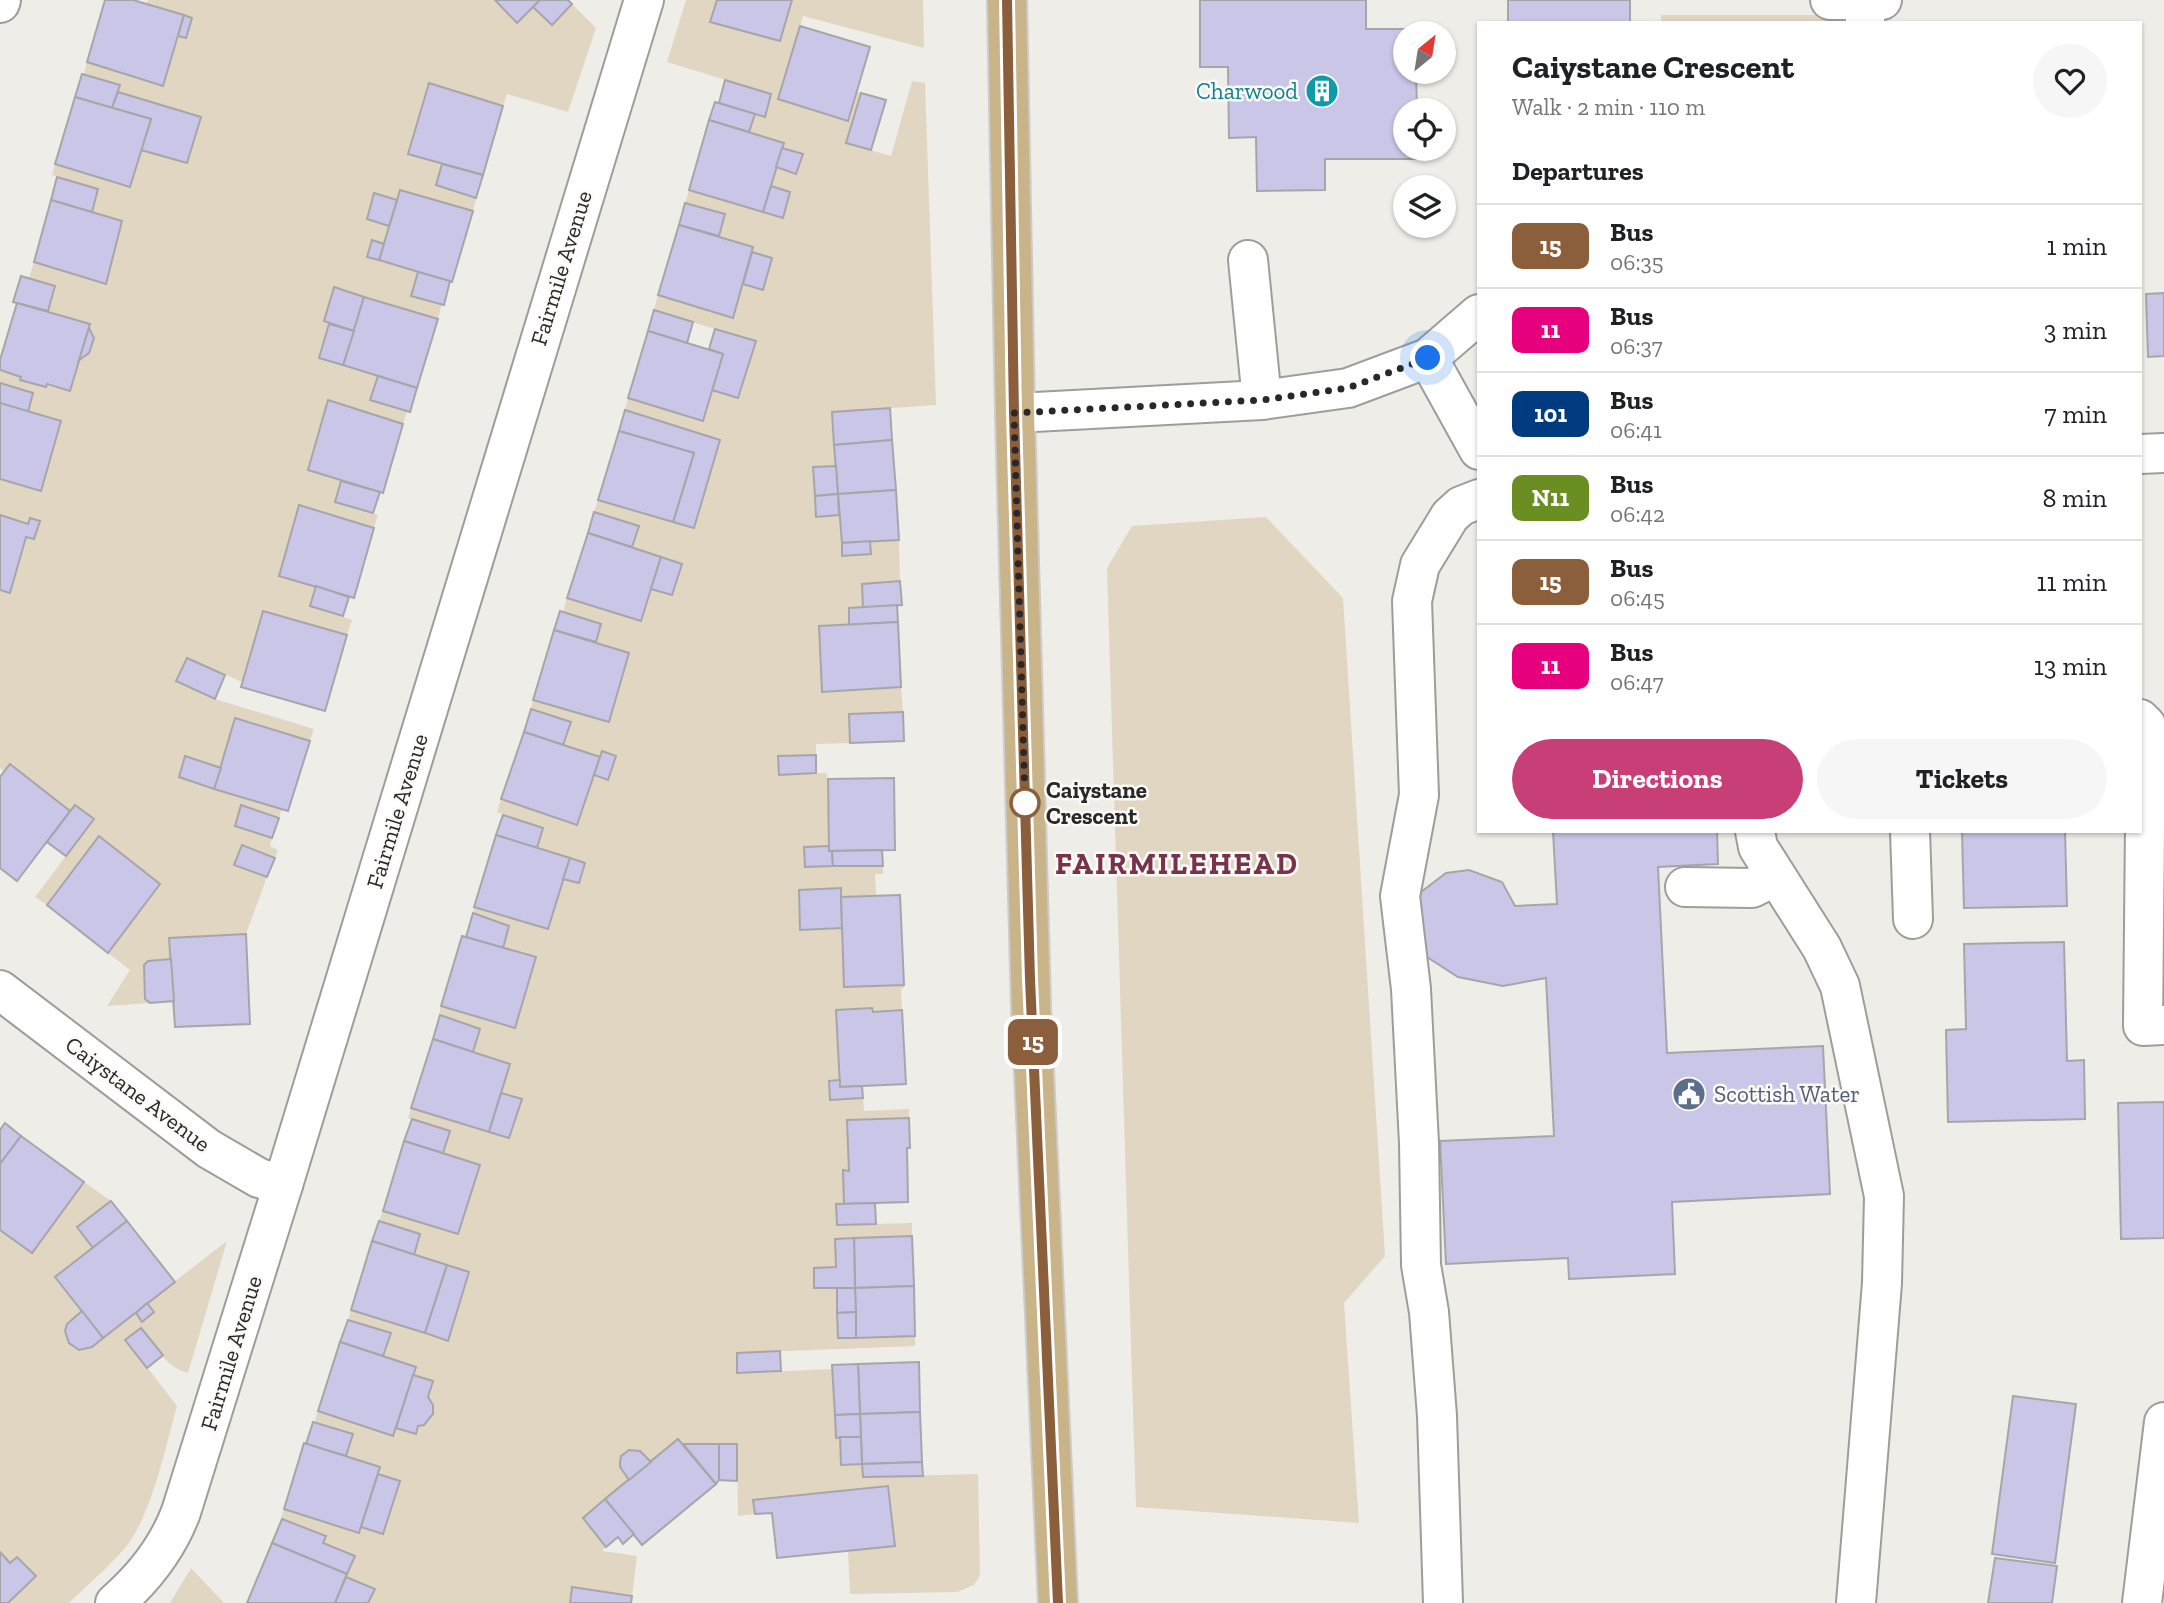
<!DOCTYPE html>
<meta charset="utf-8">
<style>
:root{--surface:#fff;--page:#f6f6f6;--text:#202124;--muted:#757577;--line:#e0e0e0;--accent:#c83e77}
body{margin:0;font-family:"Zilla Slab",serif;background:var(--page);color:var(--text);height:100vh;display:flex;flex-direction:column;font-size:26px;white-space:nowrap}
*{box-sizing:border-box;margin:0}
p{font-size:23px;color:var(--muted)}
.icon{flex:none;width:38px;height:38px;fill:none;stroke:currentColor;stroke-width:2;stroke-linecap:round;stroke-linejoin:round}
.map{position:relative;flex:1;overflow:hidden}
.panel{position:absolute;left:1477px;top:21px;width:665px;height:812px;display:flex;flex-direction:column;background:var(--surface);border-radius:0px;box-shadow:0 2px 5px #0004}
.panel>*{flex:none}
.badge{padding:0 14px;border-radius:10px;font-size:24px;line-height:46px}
.needle{width:46px;rotate:30deg}
.fabs{position:absolute;left:1393px;top:21px;display:grid;gap:14px}
.fabs a{display:grid;place-items:center;width:63px;height:63px;border-radius:50%;background:var(--surface);box-shadow:0 2px 5px #0004;font-size:35px}
.you{position:absolute;width:35px;height:35px;margin:-18px;border:5px solid #fff;border-radius:50%;background:#1a73e8;box-shadow:0 0 0 10px #1a73e833}
.map>.badge{position:absolute;translate:-50% -50%;box-shadow:0 0 0 4px #fff}
h2{padding:0 35px;font-size:26px;line-height:63px}
.round{display:grid;place-items:center;flex:none;width:74px;height:74px;border-radius:37px;background:var(--page)}
.overview{display:flex;align-items:center;justify-content:space-between;height:119px;padding:0 35px}
h1{font-size:33px;font-weight:700;line-height:52px}
.action{display:flex;gap:14px;margin-top:auto;padding:14px 35px}
.action a{flex:1;height:80px;border-radius:42px;background:var(--accent);color:#fff;font-size:28px;font-weight:700;line-height:80px;text-align:center}
.action a+a{background:var(--page);color:var(--text)}
ul{padding:0;list-style:none}
li{display:flex;align-items:center;gap:21px;height:84px;padding:0 35px;border-top:2px solid var(--line)}
li div{flex:1}
li b{display:block;font-size:26px}
li em{font-style:normal}
li .badge{min-width:77px;font-weight:700;text-align:center}
.map>svg:first-child{display:block}
.green{fill:#e1d6c1}
.building{fill:#c9c6e8;stroke:#a6a6aa;stroke-width:2}
.lines{fill:none;stroke-linecap:round;stroke-linejoin:round}
.minor-casing{stroke:#9f9d99;stroke-width:42}
.major-casing{stroke:#cccbcb;stroke-width:42}
.minor{stroke:#fff;stroke-width:38}
.major{stroke:#c9b389;stroke-width:38}
.line-casing{stroke:#fff;stroke-width:16}
.line{stroke:#8b5e3c;stroke-width:10}
.walk{stroke:#292826;stroke-width:7;stroke-dasharray:0 12.6}
.stop-dot{fill:#fff;stroke:#8b5e3c;stroke-width:3.5}
.labels{text-anchor:middle;dominant-baseline:central;stroke-width:5;stroke-linejoin:round;paint-order:stroke}
.culture-label{font-size:23px;fill:#0d838f;stroke:#fcfaf6;text-anchor:end}
.street-label{font-size:23px;fill:#292826;stroke:#fcfaf6}
.stop-label{font-size:23px;font-weight:bold;fill:#292826;stroke:#fcfaf6;text-anchor:start}
.service-label{font-size:23px;fill:#4e5e75;stroke:#fcfaf6;text-anchor:start}
.district-label{font-size:30px;font-weight:bold;letter-spacing:2px;fill:#78334c;stroke:#fcfaf6}
</style>
<div class="map">
<svg width="2164" height="1603" viewBox="0 0 2164 1603">
<rect width="100%" height="100%" fill="#efede8"/>
<g class="green">
<path d="M148,0H495L517,22L533,7L552,25L572,4L596,28L568,112L507,94L503,106L429,84L408,154L442,164L436,185L476,198L473,211L401,190L397,200L374,194L367,219L389,226L384,244L367,256L418,272L411,295L442,304L438,319L333,288L324,321L329,324L319,358L378,376L370,400L407,412L403,424L328,400L308,470L341,481L335,502L378,515L374,528L299,506L279,575L316,586L310,606L352,620L347,635L263,611L242,682L188,658L177,681L215,699L314,729L310,741L221,768L184,757L179,777L282,809L279,818L241,806L235,825L272,838L270,846L278,850L275,858L241,845L234,865L267,877L246,934L171,959L148,961L144,965L145,998L150,1003L107,1006L130,970L108,953L160,884L99,836L47,905L35,897L94,819L75,805L70,811L10,764L4,772L0,768V590L10,592L26,537L34,539L40,521L31,518L28,524L0,515V479L41,491L61,422L28,412L33,393L0,383V371L21,377L20,380L70,391L79,360L89,353L94,338L89,328L90,324L48,311L55,286L29,278L34,262L106,284L92,212L98,189L52,175L55,164L130,187L141,150L187,163L200,117L118,92L120,85L84,74L87,62L163,85L178,36L186,38L192,18L146,4Z"/>
<path d="M686,0H717L711,22L780,41L792,0H923L924,48L803,16L778,99L847,121L856,91L861,93L846,143L891,156L912,81L925,83L936,405L832,412L836,466L813,467L816,516L839,515L843,556L871,554L870,541L899,540L900,581L862,584L863,608H849V625L819,627L822,691L901,687L903,712L850,743L816,744V755L778,756L779,775L827,773L829,846L805,867L883,866V874H875L876,895L841,897L840,888L799,890L800,930L842,928L845,987L904,985V988H901L902,1010L873,1012L872,1008L836,1010L840,1080L829,1082L830,1100L863,1098L864,1111L909,1109V1118L847,1120L849,1171H843L844,1204H836L837,1225L912,1223V1236L835,1239L836,1267L814,1268V1288H837L838,1338L915,1336V1346L738,1353L737,1373L833,1369L836,1437H840L842,1465L862,1464L863,1477L978,1474L980,1575L974,1585L957,1592L850,1594L848,1551L894,1546L888,1486L754,1500L755,1514L738,1516L737,1445L683,1444L678,1439L651,1462C639,1448 620,1442 620,1467L629,1480L583,1518L606,1547L602,1551L637,1556L632,1596L573,1587L570,1603H368L374,1589L346,1577L354,1556L323,1543L326,1535L281,1518L284,1509L358,1533L361,1527L383,1534L400,1481L378,1474L380,1468L346,1456L352,1434L314,1423L318,1411L393,1436L396,1428L416,1434L418,1426C434,1423 437,1408 428,1397L432,1381L413,1375L415,1366L383,1356L391,1333L348,1320L351,1310L448,1341L469,1273L414,1255L420,1234L379,1221L383,1211L458,1234L480,1165L443,1153L450,1131L408,1118L411,1108L509,1138L522,1100L501,1093L510,1064L473,1052L479,1029L439,1015L441,1006L515,1028L503,948L509,926L473,913L474,907L548,929L563,879L537,848L543,828L497,812L501,799L577,825L594,775L608,780L616,756L603,751L600,757L563,745L570,722L531,709L533,700L609,721L629,653L596,642L601,624L563,612L567,598L641,621L651,589L672,595L681,564L632,547L639,526L594,512L598,500L694,528L720,440L625,410L628,398L712,390L739,397L756,342L654,310L658,295L733,317L743,284L763,289L772,258L752,252L753,246L719,236L725,214L685,203L689,190L782,218L790,192L771,186L776,167L796,174L802,154L782,148L783,143L749,132L755,114L765,117L771,94L667,62Z"/>
<path d="M1661,15H1837L1838,23H1661Z"/>
<path d="M1266,517L1343,598L1385,1256L1344,1303L1359,1523L1136,1507L1107,568L1132,526Z"/>
<path d="M84,1182L111,1201L78,1227L93,1248L55,1277L82,1311C70,1321 62,1327 69,1343L80,1350L92,1347L136,1313L143,1321L154,1312L147,1303L227,1241L188,1373C166,1368 154,1344 141,1328L126,1340L177,1406C165,1448 152,1516 124,1549C107,1569 87,1585 69,1603H8L36,1576L18,1557L10,1563L0,1552V1230L32,1253Z"/>
<path d="M191,1568L224,1603H170Z"/>
</g>
<g class="building">
<path d="M105,0H133L184,15L163,86L87,62Z"/>
<path d="M495,0H540L517,23Z"/>
<path d="M540,0H568L572,4L552,25L533,7Z"/>
<path d="M717,0H792L780,41L710,22Z"/>
<path d="M1200,0H1366V29H1416V33H1405V72H1416L1417,110H1405V149H1417V159H1325V190L1257,191L1256,137L1229,138L1228,67H1200Z"/>
<rect x="1508" y="0" width="122" height="23"/>
<path d="M184,15L192,18L186,38L178,36Z"/>
<path d="M800,26L870,47L848,121L778,99Z"/>
<path d="M82,74L120,85L112,108L75,97Z"/>
<path d="M725,80L771,94L765,117L719,103Z"/>
<path d="M429,83L503,106L483,175L408,154Z"/>
<path d="M118,92L201,117L187,163L141,150L151,119L112,108Z"/>
<path d="M861,93L886,100L871,150L846,143Z"/>
<path d="M75,97L151,119L130,187L55,164Z"/>
<path d="M715,102L755,114L749,132L709,120Z"/>
<path d="M709,120L784,143L763,212L689,190Z"/>
<path d="M782,148L803,154L796,174L776,167Z"/>
<path d="M442,164L483,175L476,198L436,185Z"/>
<path d="M57,177L98,189L92,212L51,200Z"/>
<path d="M771,186L790,192L783,218L763,212Z"/>
<path d="M400,190L473,211L452,282L379,260Z"/>
<path d="M374,193L397,200L389,226L367,219Z"/>
<path d="M51,200L122,221L106,284L34,262Z"/>
<path d="M685,203L725,214L719,236L679,225Z"/>
<path d="M679,225L753,247L733,318L658,295Z"/>
<path d="M372,240L384,244L379,260L367,257Z"/>
<path d="M752,252L772,258L763,290L743,284Z"/>
<path d="M418,272L450,281L444,305L411,296Z"/>
<path d="M21,276L55,286L48,311L13,302Z"/>
<path d="M334,287L364,297L354,331L324,321Z"/>
<path d="M2164,293V356L2148,357L2146,294Z"/>
<path d="M364,297L438,319L417,388L343,365Z"/>
<path d="M17,303L90,324L70,391L47,384L46,387L20,380L21,377L0,370V360Z"/>
<path d="M654,310L693,322L687,343L648,331Z"/>
<path d="M329,324L354,331L343,365L319,358Z"/>
<path d="M89,328L94,338L89,353L79,360Z"/>
<path d="M715,329L756,341L738,398L712,390L723,354L709,349Z"/>
<path d="M648,331L723,354L703,421L628,398Z"/>
<path d="M378,376L417,388L410,412L370,400Z"/>
<path d="M0,383L33,393L28,412L0,403Z"/>
<path d="M328,400L403,424L383,493L308,470Z"/>
<path d="M0,403L61,421L41,491L0,479Z"/>
<path d="M890,408L892,440L834,445L832,412Z"/>
<path d="M625,410L720,440L694,528L673,522L694,453L619,431Z"/>
<path d="M619,431L694,453L673,522L598,500Z"/>
<path d="M892,440L896,490L838,494L834,445Z"/>
<path d="M836,466L838,494L815,496L813,467Z"/>
<path d="M341,481L380,492L373,513L335,502Z"/>
<path d="M896,490L899,540L842,543L838,494Z"/>
<path d="M838,494L839,515L816,517L815,496Z"/>
<path d="M299,505L374,528L354,598L279,576Z"/>
<path d="M594,512L639,526L632,547L588,533Z"/>
<path d="M0,515L28,524L30,518L40,521L34,539L26,537L10,593L0,590Z"/>
<path d="M588,533L661,557L641,621L567,598Z"/>
<path d="M870,541L871,554L842,556V543Z"/>
<path d="M661,557L682,564L672,595L651,589Z"/>
<path d="M900,581L902,605L863,608L862,584Z"/>
<path d="M316,586L349,597L343,616L310,606Z"/>
<path d="M897,605L898,622L849,625V608Z"/>
<path d="M263,611L347,635L325,711L241,687Z"/>
<path d="M560,611L601,624L596,642L554,630Z"/>
<path d="M898,622L901,687L822,692L819,626Z"/>
<path d="M554,630L629,653L609,722L533,700Z"/>
<path d="M187,658L225,675L215,699L176,681Z"/>
<path d="M531,709L571,722L563,745L524,732Z"/>
<path d="M903,712L904,741L850,743L849,714Z"/>
<path d="M235,718L310,741L288,811L214,789Z"/>
<path d="M524,732L600,757L577,825L501,799Z"/>
<path d="M602,751L616,756L608,780L594,775Z"/>
<path d="M816,755V773L779,775L778,756Z"/>
<path d="M185,756L221,768L214,789L179,777Z"/>
<path d="M10,764L70,811L17,881L0,868V777Z"/>
<path d="M894,778L895,850L829,851L828,779Z"/>
<path d="M75,805L94,819L66,856L47,842Z"/>
<path d="M241,805L279,818L272,838L235,826Z"/>
<path d="M503,815L543,828L537,848L496,835Z"/>
<path d="M1553,831H1717L1718,864L1658,867L1667,1053L1823,1046L1830,1194L1672,1202L1675,1274L1569,1279L1568,1258L1446,1264L1440,1141L1554,1136L1546,978L1503,986L1458,977L1427,957L1415,939L1417,895L1446,873L1469,870L1502,882L1515,906L1557,904Z"/>
<path d="M1940,831H2065L2067,906L1964,908L1962,832Z"/>
<path d="M496,835L570,858L548,929L474,907Z"/>
<path d="M99,836L160,884L108,953L47,905Z"/>
<path d="M242,845L275,858L267,877L234,865Z"/>
<path d="M829,846V851H832L833,866L805,867L804,847Z"/>
<path d="M882,850L883,866H833L832,851Z"/>
<path d="M570,858L585,863L579,883L563,879Z"/>
<path d="M841,888L842,928L800,930L799,890Z"/>
<path d="M900,895L904,985L844,987L841,897Z"/>
<path d="M473,913L509,926L503,948L466,937Z"/>
<path d="M246,934L250,1024L175,1027L169,938Z"/>
<path d="M462,936L536,957L515,1028L441,1006Z"/>
<path d="M2064,942L2067,1061L2084,1060L2085,1119L1948,1122L1946,1030L1966,1029L1964,944Z"/>
<path d="M171,959L174,1001L150,1003L145,999L144,965L148,961Z"/>
<path d="M872,1008L873,1012L902,1010L906,1084L840,1087L836,1010Z"/>
<path d="M440,1015L480,1029L473,1052L433,1039Z"/>
<path d="M433,1039L510,1064L489,1132L411,1108Z"/>
<path d="M840,1080V1087L862,1086L863,1098L830,1100L829,1081Z"/>
<path d="M501,1093L522,1099L509,1138L489,1132Z"/>
<path d="M2164,1102V1238L2121,1239L2118,1103Z"/>
<path d="M909,1118L910,1148H907L908,1202L844,1204L843,1170L849,1171L847,1120Z"/>
<path d="M412,1119L450,1131L443,1153L404,1141Z"/>
<path d="M5,1123L21,1136L0,1164V1130Z"/>
<path d="M21,1136L84,1182L32,1253L0,1230V1164Z"/>
<path d="M404,1141L480,1165L458,1234L383,1211Z"/>
<path d="M111,1201L127,1221L93,1248L77,1227Z"/>
<path d="M875,1203L876,1224L837,1225L836,1204Z"/>
<path d="M127,1221L175,1282L103,1338L55,1277Z"/>
<path d="M379,1221L420,1234L414,1255L372,1241Z"/>
<path d="M912,1236L914,1286L855,1288L854,1238Z"/>
<path d="M854,1238L855,1288H814V1268L836,1267L835,1239Z"/>
<path d="M372,1241L447,1265L425,1333L351,1310Z"/>
<path d="M447,1265L469,1272L448,1341L425,1333Z"/>
<path d="M914,1286L915,1336L856,1338L855,1288Z"/>
<path d="M837,1288H855L856,1312L837,1313Z"/>
<path d="M147,1303L154,1312L142,1322L136,1313Z"/>
<path d="M82,1311L103,1338L92,1347L79,1350L69,1343L65,1331L67,1324Z"/>
<path d="M856,1312V1338H838L837,1313Z"/>
<path d="M348,1320L391,1333L383,1356L340,1342Z"/>
<path d="M141,1328L163,1355L147,1368L125,1340Z"/>
<path d="M340,1342L416,1367L393,1436L318,1411Z"/>
<path d="M780,1351L781,1371L737,1373V1353Z"/>
<path d="M919,1362L920,1412L860,1414L858,1364Z"/>
<path d="M858,1364L860,1414L835,1415L832,1365Z"/>
<path d="M413,1375L433,1381L428,1397L433,1405V1414L424,1425L418,1426L416,1434L396,1428Z"/>
<path d="M2013,1396L2076,1404L2055,1563L1992,1554Z"/>
<path d="M920,1412L922,1462L862,1464L860,1414Z"/>
<path d="M860,1414L861,1437L836,1438L835,1415Z"/>
<path d="M313,1422L353,1434L346,1456L306,1444Z"/>
<path d="M840,1437H861L862,1464L841,1465Z"/>
<path d="M678,1439L716,1484L642,1545L605,1499Z"/>
<path d="M304,1443L380,1467L359,1533L284,1509Z"/>
<path d="M683,1444H719V1480L716,1484Z"/>
<path d="M719,1444H737V1481L719,1480Z"/>
<path d="M629,1450L640,1451L651,1462L629,1480L620,1467V1462L621,1456Z"/>
<path d="M922,1462L923,1476L863,1477L862,1464Z"/>
<path d="M378,1474L400,1481L383,1534L361,1527Z"/>
<path d="M888,1486L895,1546L777,1558L772,1513L755,1514L753,1500Z"/>
<path d="M605,1499L634,1534L623,1544L618,1537L606,1547L583,1518Z"/>
<path d="M282,1519L326,1536L323,1543L355,1556L347,1574L272,1543Z"/>
<path d="M272,1543L347,1574L335,1603H247Z"/>
<path d="M0,1552L10,1563L17,1557L36,1576L8,1603H0Z"/>
<path d="M1995,1558L2057,1566L2052,1603H1988Z"/>
<path d="M346,1577L375,1589L368,1603H335Z"/>
<path d="M572,1587L632,1596L631,1603H570Z"/>
</g>
<g class="lines">
<defs>
<g id="minor">
<path d="M1830,0H1865"/>
<path d="M0,3L1,0"/>
<path d="M1865,23V0H1882"/>
<path d="M1248,260L1262,400"/>
<path d="M1428,358L1479,450"/>
<path d="M1015,413L1262,400L1348,388L1428,358L1479,314"/>
<path d="M2140,454L2164,453"/>
<path d="M2140,719L2146,725L2143,1026L2164,1025"/>
<path d="M1755,831L1758,847L1822,948L1840,986L1884,1196L1882,1283L1856,1603"/>
<path d="M1910,831L1913,919"/>
<path d="M1685,887L1752,888L1776,876"/>
<path d="M0,990L209,1149L259,1178L283,1185"/>
<path d="M115,1603C145,1577 167,1549 181,1512L283,1185L644,0"/>
<path d="M1443,1603L1437,1416L1429,1312L1421,1265L1419,1143L1411,989L1400,896L1419,795L1412,601L1420,565L1450,516L1461,506L1479,499"/>
<path d="M2142,1603L2164,1422"/>
</g>
<path id="major" d="M1007,0L1015,413L1031,1006L1058,1603"/>
</defs>
<use href="#minor" class="minor-casing"/>
<use href="#major" class="major-casing"/>
<use href="#minor" class="minor"/>
<use href="#major" class="major"/>
</g>
<g class="lines">
<defs>
<path id="line" d="M1007,0L1014,413L1030,979L1058,1603"/>
</defs>
<use href="#line" class="line-casing"/>
<use href="#line" class="line"/>
<path class="walk" d="M1025,803L1014,413L1262,400L1348,388L1428,358"/>
</g>
<defs>
<symbol id="building-disc" viewBox="-11 -11 22 22"><circle r="9.5" fill="#0f9aa8" stroke="#fcfaf6"/><path d="M-4-6H4V6H1V3H-1V6H-4ZM-2.5-4.3h1.7v1.8h-1.7ZM.8-4.3h1.7v1.8H.8ZM-2.5-1h1.7V.8h-1.7ZM.8-1h1.7V.8H.8Z" fill="#fff"/></symbol>
<symbol id="civic-disc" viewBox="-11 -11 22 22"><circle r="9.5" fill="#5c6f8a" stroke="#fcfaf6"/><path d="M-.6-6.5H3V-4.5H.6V-3L4-1V1h2V6H-6V1h2V-1L-.6-3ZM-1.2 2.5V6h2.4V2.5Z" fill="#fff"/></symbol>
</defs>
<g fill-rule="evenodd">
<use href="#building-disc" x="1303" y="72" width="38" height="38"/>
<use href="#civic-disc" x="1670" y="1075" width="38" height="38"/>
</g>
<circle class="stop-dot" cx="1025" cy="803" r="14"/>
<g class="labels">
<g class="culture-label">
<text x="1298" y="91">Charwood</text>
</g>
<g class="street-label">
<text transform="translate(561 268) rotate(-73)">Fairmile Avenue</text>
<text transform="translate(397 811) rotate(-73)">Fairmile Avenue</text>
<text transform="translate(138 1094) rotate(37)">Caiystane Avenue</text>
<text transform="translate(231 1353) rotate(-73)">Fairmile Avenue</text>
</g>
<g class="stop-label">
<text x="1046" y="790">Caiystane<tspan x="1046" dy="26">Crescent</tspan></text>
</g>
<g class="service-label">
<text x="1714" y="1094">Scottish Water</text>
</g>
<g class="district-label">
<text x="1177" y="864">FAIRMILEHEAD</text>
</g>
</g>
</svg>
<div class="fabs">
<a><svg class="needle" viewBox="-14 -14 28 28"><path d="M0-13l5 13h-10z" fill="#e53935"/><path d="M0 13l5-13h-10z" fill="#757577"/></svg></a>
<a><svg class="icon" aria-label="locate" viewBox="0 0 24 24"><circle cx="12" cy="12" r="6"/><path d="M12 2v4M12 18v4M2 12h4M18 12h4"/></svg></a>
<a><svg class="icon" aria-label="layers" viewBox="0 0 24 24"><path d="M12 4l9 5-9 5-9-5zM3 14l9 5 9-5"/></svg></a>
</div>
<div class="you" style="left:1428px;top:358px"></div>
<b class="badge" style="left:1033px;top:1042px;background:#8b5e3c;color:#fff">15</b>
<section class="panel">
<div class="overview"><div><h1>Caiystane Crescent</h1><p>Walk · 2 min · 110 m</p></div><a class="round"><svg class="icon" aria-label="heart" viewBox="0 0 24 24"><path d="M12 20l-8-8c-3-5 5-10 8-4 3-6 11-1 8 4z"/></svg></a></div>
<h2>Departures</h2>
<ul>
<li><span class="badge" style="background:#8b5e3c;color:#fff">15</span><div><b>Bus</b><p>06:35</p></div><em>1 min</em></li>
<li><span class="badge" style="background:#e6007e;color:#fff">11</span><div><b>Bus</b><p>06:37</p></div><em>3 min</em></li>
<li><span class="badge" style="background:#003b80;color:#fff">101</span><div><b>Bus</b><p>06:41</p></div><em>7 min</em></li>
<li><span class="badge" style="background:#6b8e23;color:#fff">N11</span><div><b>Bus</b><p>06:42</p></div><em>8 min</em></li>
<li><span class="badge" style="background:#8b5e3c;color:#fff">15</span><div><b>Bus</b><p>06:45</p></div><em>11 min</em></li>
<li><span class="badge" style="background:#e6007e;color:#fff">11</span><div><b>Bus</b><p>06:47</p></div><em>13 min</em></li>
</ul>
<div class="action"><a>Directions</a><a>Tickets</a></div>
</section>
</div>
